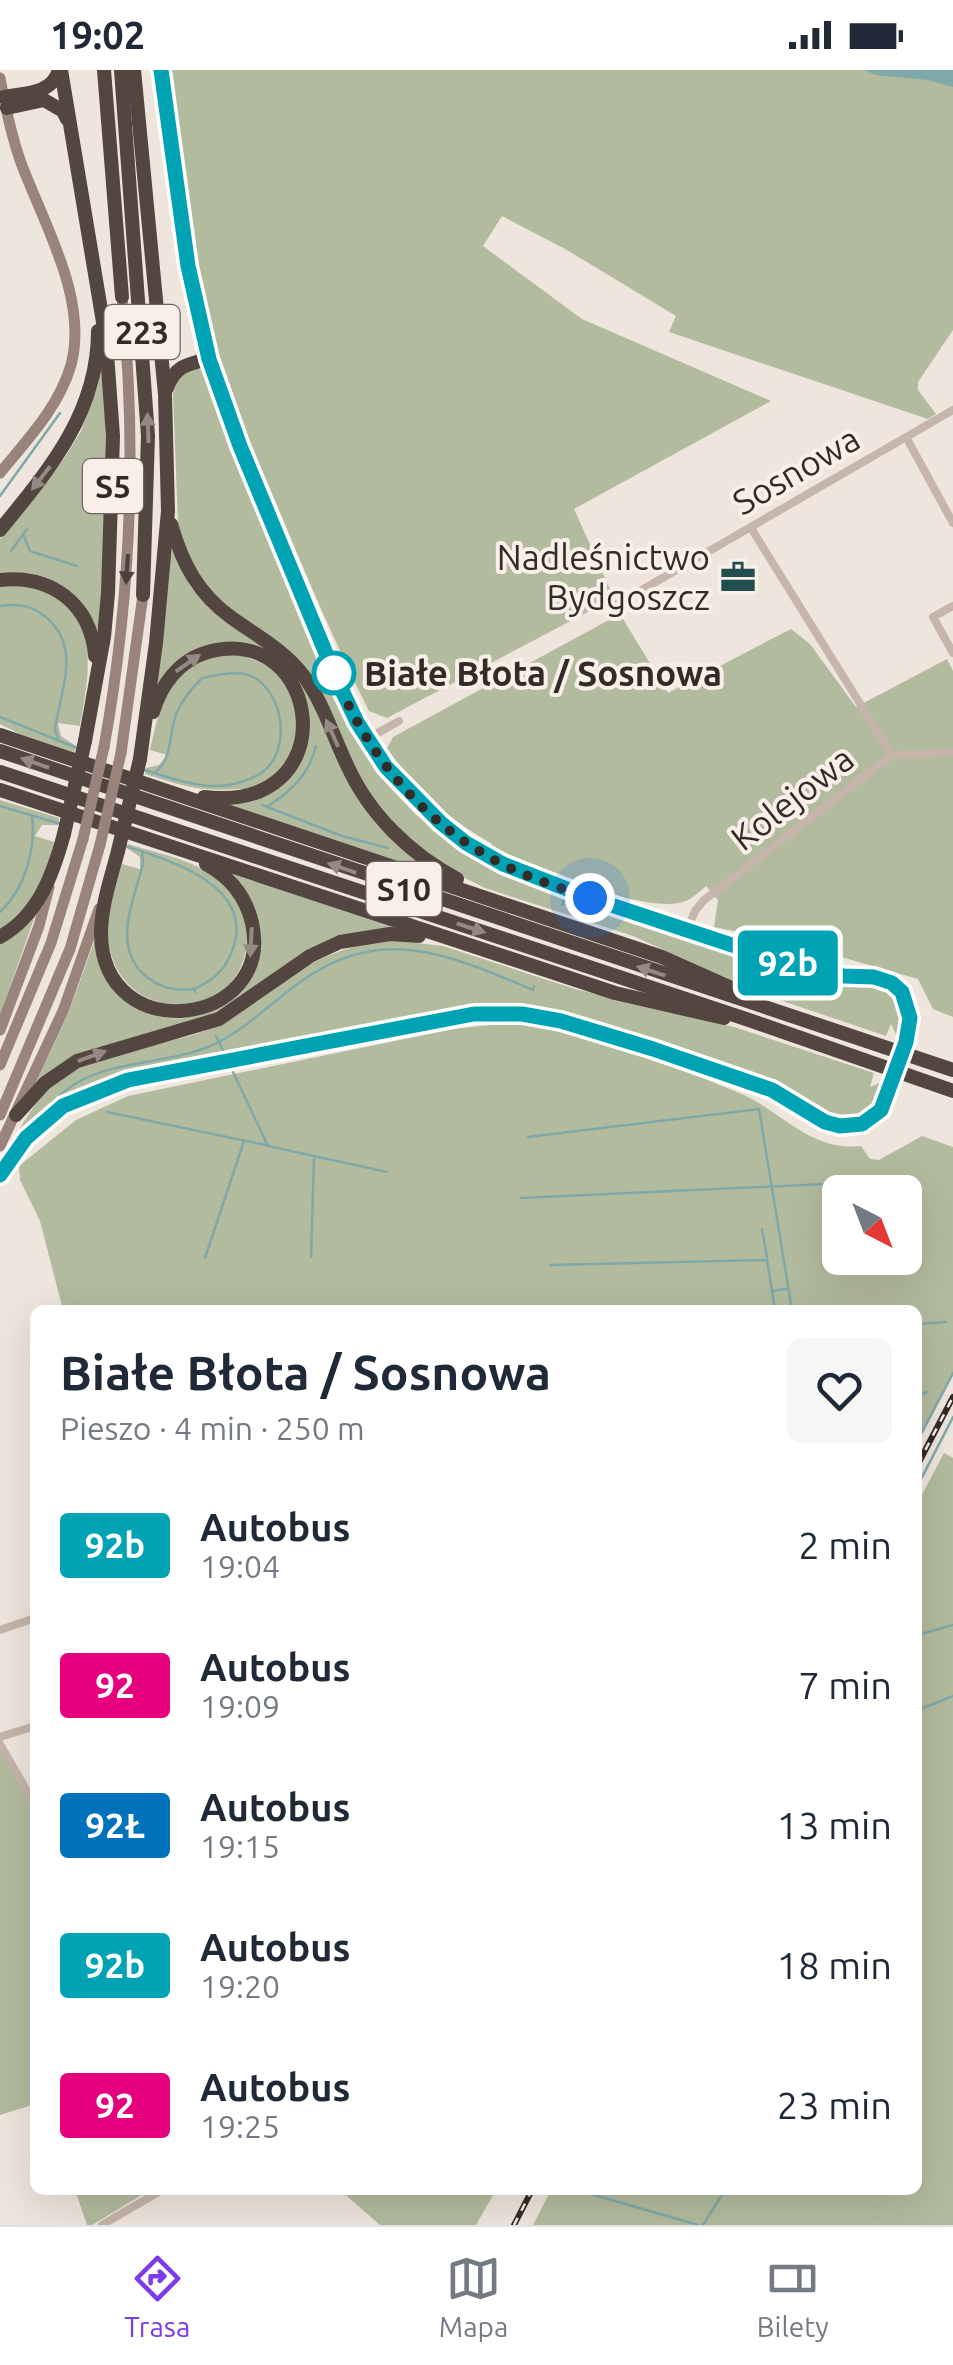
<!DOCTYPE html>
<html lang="pl">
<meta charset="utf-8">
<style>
:root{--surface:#fff;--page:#f6f6f7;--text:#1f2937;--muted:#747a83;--line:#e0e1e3;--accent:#7c3aed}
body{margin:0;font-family:Ubuntu,sans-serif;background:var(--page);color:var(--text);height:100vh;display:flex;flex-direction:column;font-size:38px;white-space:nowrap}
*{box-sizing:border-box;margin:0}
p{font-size:32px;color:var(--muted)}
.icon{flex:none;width:55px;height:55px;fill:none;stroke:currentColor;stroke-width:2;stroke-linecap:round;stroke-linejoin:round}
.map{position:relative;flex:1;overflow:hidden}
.details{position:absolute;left:30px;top:1235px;width:892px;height:890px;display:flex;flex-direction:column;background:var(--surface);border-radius:15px;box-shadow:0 10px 40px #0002}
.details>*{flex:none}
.badge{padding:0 20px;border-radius:8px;font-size:35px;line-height:65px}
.needle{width:65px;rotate:138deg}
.fabs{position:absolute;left:822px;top:1105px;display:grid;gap:20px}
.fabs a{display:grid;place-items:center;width:100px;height:100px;border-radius:15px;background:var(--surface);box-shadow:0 10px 40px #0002;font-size:50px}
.you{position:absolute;width:50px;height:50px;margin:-25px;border:8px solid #fff;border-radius:50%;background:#1a73e8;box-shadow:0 0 0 15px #1a73e833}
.map>.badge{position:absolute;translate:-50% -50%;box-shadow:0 0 0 5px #fff}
.round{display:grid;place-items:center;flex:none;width:105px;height:105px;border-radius:15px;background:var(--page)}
.headline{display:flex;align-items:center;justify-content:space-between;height:170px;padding:0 30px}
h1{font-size:48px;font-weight:600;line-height:75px}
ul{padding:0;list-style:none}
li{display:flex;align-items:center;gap:30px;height:140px;padding:0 30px}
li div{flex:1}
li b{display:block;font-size:38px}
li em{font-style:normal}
li .badge{min-width:110px;font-weight:700;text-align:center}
.status{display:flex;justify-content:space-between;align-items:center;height:70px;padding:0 50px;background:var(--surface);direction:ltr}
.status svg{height:28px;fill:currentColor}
.tab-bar{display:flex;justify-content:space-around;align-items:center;height:140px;border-top:2px solid var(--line);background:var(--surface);font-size:28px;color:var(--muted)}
.tab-bar a{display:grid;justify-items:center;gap:5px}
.tab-bar .active{color:var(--accent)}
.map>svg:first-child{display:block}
.green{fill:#b3bb9e;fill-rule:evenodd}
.water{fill:#7fa8a8}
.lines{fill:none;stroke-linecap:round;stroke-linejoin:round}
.stream{stroke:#7fa8a8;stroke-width:2.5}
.street{stroke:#c5b5aa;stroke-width:8}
.secondary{stroke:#98847b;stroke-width:11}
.highway{stroke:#534540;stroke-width:14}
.rail-casing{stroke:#332b28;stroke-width:6}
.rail{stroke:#f7efe8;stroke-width:2.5;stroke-dasharray:8;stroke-linecap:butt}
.secondary-bridge{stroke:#98847b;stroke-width:11}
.highway-bridge{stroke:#534540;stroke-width:14}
.oneway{fill:#958983}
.oneway2{fill:#4c413d}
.line-casing{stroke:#fff;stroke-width:22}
.line{stroke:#00a3b4;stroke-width:15}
.walk{stroke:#332b28;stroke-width:10;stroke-dasharray:0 18}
.stop-dot{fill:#fff;stroke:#00a3b4;stroke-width:5}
.labels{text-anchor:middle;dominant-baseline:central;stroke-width:8;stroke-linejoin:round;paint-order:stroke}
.shield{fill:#f7efe8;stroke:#6e6662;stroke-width:2.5}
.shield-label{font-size:32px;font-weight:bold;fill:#332b28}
.street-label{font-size:35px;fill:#332b28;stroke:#f7efe8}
.poi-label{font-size:35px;fill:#332b28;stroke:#f7efe8;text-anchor:end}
.stop-label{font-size:35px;font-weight:bold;fill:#332b28;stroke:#f7efe8;text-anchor:start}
</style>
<div class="status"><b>19:02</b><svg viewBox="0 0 49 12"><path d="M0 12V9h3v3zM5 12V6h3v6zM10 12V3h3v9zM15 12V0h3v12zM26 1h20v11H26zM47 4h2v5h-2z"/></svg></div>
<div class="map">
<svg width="953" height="2155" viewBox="0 0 953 2155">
<rect width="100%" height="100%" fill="#eee5dc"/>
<g class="green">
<path d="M172,0H915L953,10V260L918,312V320L936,344L928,349L669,262L676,246L567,180L502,146L483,176L582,249L771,331L574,439L614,528L387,648L369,641C336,575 307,508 279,440C257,389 234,338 219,285C192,193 185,94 172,0Z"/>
<path d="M102,287C113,377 105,467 99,557L96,562C75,519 51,497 0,504V469L64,389L81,361L98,316Z"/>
<path d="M191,299H200L209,306L336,622L386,713L416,745L512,805L566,826L807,906L881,917L899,931L903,941L905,952L899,971L891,954L886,966L765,925L633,866L485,818L453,802L404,767L370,725L351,693L323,626L218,530L192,500L178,454L173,323L179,307Z"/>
<path d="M170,477L191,517L208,536L273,581L310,623L351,712L436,804L225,735C279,732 324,685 305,629C301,617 295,604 285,596C277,590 266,586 257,582C241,575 222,568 205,577C188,587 172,605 157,617Z"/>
<path d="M7,514C21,516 42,516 54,524C101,553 88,611 80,656L58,653L61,666L76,676L74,682L20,664L0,654V516Z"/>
<path d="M620,544L668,623L791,559L810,574L856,637L947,589L953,601V947L933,939L918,909L796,874L714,857L718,830L706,816C701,820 694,827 688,830C649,849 530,794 490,776L492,774C445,746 418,723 387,678L393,667Z"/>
<path d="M238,584C256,590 272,596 284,611C309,642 298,702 259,717C253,720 242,719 236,719C198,722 180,715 145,704L146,698L159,695L167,685L150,680C158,648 163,605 198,591C209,586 226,586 238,584Z"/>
<path d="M0,730L59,748L58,755H42L35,766L54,772C41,820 37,828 0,861Z"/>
<path d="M128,774C153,782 185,788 207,802C229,815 246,838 247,863C250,955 118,961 108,869C106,843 115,818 122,794L140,799V787L127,778Z"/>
<path d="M223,801L398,859C384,861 365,860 352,865C294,891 245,938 184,958C125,977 86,969 35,1014L68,944L97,864C101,892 105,896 125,915C135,925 146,942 159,946C208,960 269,913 259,860C255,840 234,818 223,801Z"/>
<path d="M35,846L0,945V873L16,864Z"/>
<path d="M390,870L443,876L575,919L734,957L874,1003L870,1017L888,1009L875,1038L863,1047L843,1051L760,1011L594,955L545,941L506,937L469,939L109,1010C53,1031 30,1049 0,1100V1094C19,1061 35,1025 67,1003C105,978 156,977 199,963C237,950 263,923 297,902C325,884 356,874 390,870Z"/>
<path d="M509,953C587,962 664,992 737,1022C780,1039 809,1082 861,1076L870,1089L879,1090L922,1066L953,1077V1303L918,1370V1240H63L40,1151L20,1110L19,1096L76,1050L128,1026L453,959ZM905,1122V1188H840V1122Z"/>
<path d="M944,1383L953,1388V2155H533L551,2120H918V1432Z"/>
<path d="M0,1676L35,1740V2034L0,2045Z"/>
<path d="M75,2120H150L92,2155H87Z"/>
<path d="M340,2120H496L476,2155H380Z"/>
</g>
<path class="water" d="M864,0H953V17L927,10L876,5Z"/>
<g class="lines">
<g class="stream">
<path d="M0,426L60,343"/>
<path d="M24,466L30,481L77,496"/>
<path d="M11,481L27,459"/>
<path d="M0,536C21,533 36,536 51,552C80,582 60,623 55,659L59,671"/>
<path d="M0,647L77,678"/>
<path d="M142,699C164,706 194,717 217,716C232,716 257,709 267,698C290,675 283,625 255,608C240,599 219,605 202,608C192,618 183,628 177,642C168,663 174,687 155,703"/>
<path d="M262,735L342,766L388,778"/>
<path d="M0,736L61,754"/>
<path d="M268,736C292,721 309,704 316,676"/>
<path d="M125,776C168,790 252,814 234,875C228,897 215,910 194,919"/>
<path d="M142,782L143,793C138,816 127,841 127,865C128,902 159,924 194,919L195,922"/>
<path d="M562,835L564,830"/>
<path d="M0,842C25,819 36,779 32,746"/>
<path d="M216,966L225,984"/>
<path d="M233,1002L268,1076L387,1102"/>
<path d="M51,1033C59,1027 66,1019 75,1014C114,990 166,994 208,977C240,964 268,936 296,915C379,853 446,883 533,920L534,916"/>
<path d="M107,1042L266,1075"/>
<path d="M528,1067L759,1039L792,1240"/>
<path d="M521,1128L913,1110"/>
<path d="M762,1159L767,1187"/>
<path d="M311,1187L314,1089"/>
<path d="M205,1188L244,1071"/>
<path d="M550,1195L767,1190L772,1221"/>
<path d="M775,1240L772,1221L786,1219"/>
<path d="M918,1254L946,1252"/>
<path d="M918,1326L927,1322"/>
<path d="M918,1370L953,1303"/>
<path d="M918,1415L953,1347"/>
<path d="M918,1565L953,1555"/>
<path d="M918,1640L953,1626"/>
<path d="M577,2120L698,2155"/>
<path d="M703,2155L725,2120"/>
</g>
<g class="street">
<path d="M906,367L953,453"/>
<path d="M751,458L892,685"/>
<path d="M614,536L953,340"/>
<path d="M953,536L933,547L953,583"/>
<path d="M367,669L399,651"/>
<path d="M687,860L695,841L703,831L892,685L953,683"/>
<path d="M0,1560L35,1548"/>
<path d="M0,1667L35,1656"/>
<path d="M0,1674L35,1735"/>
<path d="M102,2155L162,2120"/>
</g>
<g class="secondary">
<path d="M161,0C172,84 180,171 200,254C218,330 250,401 280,473C326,584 363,706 469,775C526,812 594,829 658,850C703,865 748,882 794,895C811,900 828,904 846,905C861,907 876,905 890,913C913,925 912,951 905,972"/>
<path d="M0,8C5,35 11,64 20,90C42,151 89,228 71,295C59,337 27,370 0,403"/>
<path d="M104,677C131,528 137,377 122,227"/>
<path d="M121,683L143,525"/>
<path d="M0,960L39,856L49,817"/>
<path d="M0,995L51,873L83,769"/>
<path d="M0,1045L70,879L100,775"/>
<path d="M0,1076L63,941L99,839"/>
<path d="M0,1105L26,1068L63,1036L128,1011L474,944C490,944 506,943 521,944C554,947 586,959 618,968C670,984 723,999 772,1021C796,1031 821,1058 848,1056C877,1054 885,1034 893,1010"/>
</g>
<g class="highway">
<path d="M61,0L106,270L113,366L108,523L104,567L85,671"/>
<path d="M104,0L122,227"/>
<path d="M121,0L148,366L143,525"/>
<path d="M134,0L165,324L168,441L156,573L140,689"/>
<path d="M4,27C26,23 52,24 59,0"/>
<path d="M7,38L44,30L63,41L67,49"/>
<path d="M167,318C175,296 187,294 209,289"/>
<path d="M171,454C182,493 198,524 232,548C257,566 284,580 303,605C323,632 333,666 347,695C369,744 410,784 457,809"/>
<path d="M0,460C49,400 98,343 98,261"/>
<path d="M0,510C51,504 91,534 95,586"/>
<path d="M153,642C161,615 179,590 208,582C322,551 348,744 204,727"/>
<path d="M0,665L662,887L745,924"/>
<path d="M0,681L953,1000"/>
<path d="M0,702L749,950L953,1021"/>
<path d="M0,720L615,923L724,948"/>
<path d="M118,781C111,808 101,836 101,864C103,979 275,957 252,853C246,827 230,807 206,794"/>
<path d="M0,867C39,845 53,804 64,764"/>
<path d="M16,1045L45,1013L77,991L219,949L310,886L340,872L390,864L419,866"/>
</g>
<defs>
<g id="rail">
<path d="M918,1394L953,1327"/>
<path d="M514,2155L532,2120"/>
</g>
</defs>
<use href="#rail" class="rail-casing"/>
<use href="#rail" class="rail"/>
<g class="secondary-bridge">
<path d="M83,769L104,677"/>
<path d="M100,775L121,683"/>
</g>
<g class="highway-bridge">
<path d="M64,764L85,671"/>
<path d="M118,781L140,689"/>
</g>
</g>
<defs><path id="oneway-solid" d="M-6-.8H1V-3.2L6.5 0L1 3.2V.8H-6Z" transform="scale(2.5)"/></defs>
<g class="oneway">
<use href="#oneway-solid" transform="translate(148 358) rotate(-92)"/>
<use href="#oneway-solid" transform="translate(41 408) rotate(128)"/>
<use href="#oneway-solid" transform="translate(188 593) rotate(-35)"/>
<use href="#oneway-solid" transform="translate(332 663) rotate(-114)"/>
<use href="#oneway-solid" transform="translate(35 693) rotate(-161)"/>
<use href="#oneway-solid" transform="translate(342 798) rotate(-161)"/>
<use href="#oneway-solid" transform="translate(471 858) rotate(18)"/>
<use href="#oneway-solid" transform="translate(251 872) rotate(93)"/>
<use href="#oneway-solid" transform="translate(651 901) rotate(-162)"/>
<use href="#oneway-solid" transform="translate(92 986) rotate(-20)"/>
</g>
<use class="oneway2" href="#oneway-solid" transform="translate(127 499) rotate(94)"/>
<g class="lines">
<defs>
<path id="line" d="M0,1105L26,1068L63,1036L128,1010L474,944H522L561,951L653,979L772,1020L825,1052L840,1056L862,1054L881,1040L906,972L910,948L902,922L892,913L874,907L844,906L780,891L590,828L503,794L466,773L441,753L386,697L357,652L337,610L240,376L209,289L188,196L161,0"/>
</defs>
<use href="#line" class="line-casing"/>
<use href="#line" class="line"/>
<path class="walk" d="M334,603C367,685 424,755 504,795C531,809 561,818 590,828"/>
</g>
<defs>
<symbol id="office-bare" viewBox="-9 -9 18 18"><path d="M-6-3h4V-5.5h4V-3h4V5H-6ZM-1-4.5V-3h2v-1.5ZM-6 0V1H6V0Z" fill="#234e4f" stroke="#f7efe8" stroke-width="2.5" paint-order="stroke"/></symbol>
</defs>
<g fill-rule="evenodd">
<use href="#office-bare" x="713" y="482" width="50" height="50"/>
</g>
<circle class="stop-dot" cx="334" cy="603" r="20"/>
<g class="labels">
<g class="shield">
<rect x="104.5" y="235" width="75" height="54" rx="8"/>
<rect x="83" y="389" width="60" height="54" rx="8"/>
<rect x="366.5" y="792" width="75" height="54" rx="8"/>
</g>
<g class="shield-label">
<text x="142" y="262">223</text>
<text x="113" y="416">S5</text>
<text x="404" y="819">S10</text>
</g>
<g class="street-label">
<text transform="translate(796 400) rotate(-30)">Sosnowa</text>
<text transform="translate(792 728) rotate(-38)">Kolejowa</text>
</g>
<g class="poi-label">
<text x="710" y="487">Nadleśnictwo<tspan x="710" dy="40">Bydgoszcz</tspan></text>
</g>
<g class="stop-label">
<text x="364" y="603">Białe Błota / Sosnowa</text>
</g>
</g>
</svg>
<div class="fabs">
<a><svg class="needle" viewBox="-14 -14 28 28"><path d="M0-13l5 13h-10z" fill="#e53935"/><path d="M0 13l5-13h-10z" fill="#747a83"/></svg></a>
</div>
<div class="you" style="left:590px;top:828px"></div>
<b class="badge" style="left:788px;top:893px;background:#00a3b4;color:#fff">92b</b>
<section class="details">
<div class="headline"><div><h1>Białe Błota / Sosnowa</h1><p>Pieszo · 4 min · 250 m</p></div><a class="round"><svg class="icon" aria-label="heart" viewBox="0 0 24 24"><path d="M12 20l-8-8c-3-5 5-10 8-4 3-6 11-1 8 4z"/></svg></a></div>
<ul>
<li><span class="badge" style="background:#00a3b4;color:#fff">92b</span><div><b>Autobus</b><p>19:04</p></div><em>2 min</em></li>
<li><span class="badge" style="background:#e6007e;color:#fff">92</span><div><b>Autobus</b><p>19:09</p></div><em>7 min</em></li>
<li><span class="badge" style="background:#0072bc;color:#fff">92Ł</span><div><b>Autobus</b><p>19:15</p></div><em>13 min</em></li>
<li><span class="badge" style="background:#00a3b4;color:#fff">92b</span><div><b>Autobus</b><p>19:20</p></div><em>18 min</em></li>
<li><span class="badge" style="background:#e6007e;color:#fff">92</span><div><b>Autobus</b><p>19:25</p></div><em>23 min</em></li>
</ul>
</section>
</div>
<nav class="tab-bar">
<a class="active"><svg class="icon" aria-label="directions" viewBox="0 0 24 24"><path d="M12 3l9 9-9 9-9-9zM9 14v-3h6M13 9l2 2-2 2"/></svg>Trasa</a>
<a><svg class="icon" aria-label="map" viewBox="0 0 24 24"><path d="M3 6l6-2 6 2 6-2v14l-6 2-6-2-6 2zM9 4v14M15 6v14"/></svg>Mapa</a>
<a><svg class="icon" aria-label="tickets" viewBox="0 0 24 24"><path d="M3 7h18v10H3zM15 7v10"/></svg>Bilety</a>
</nav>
